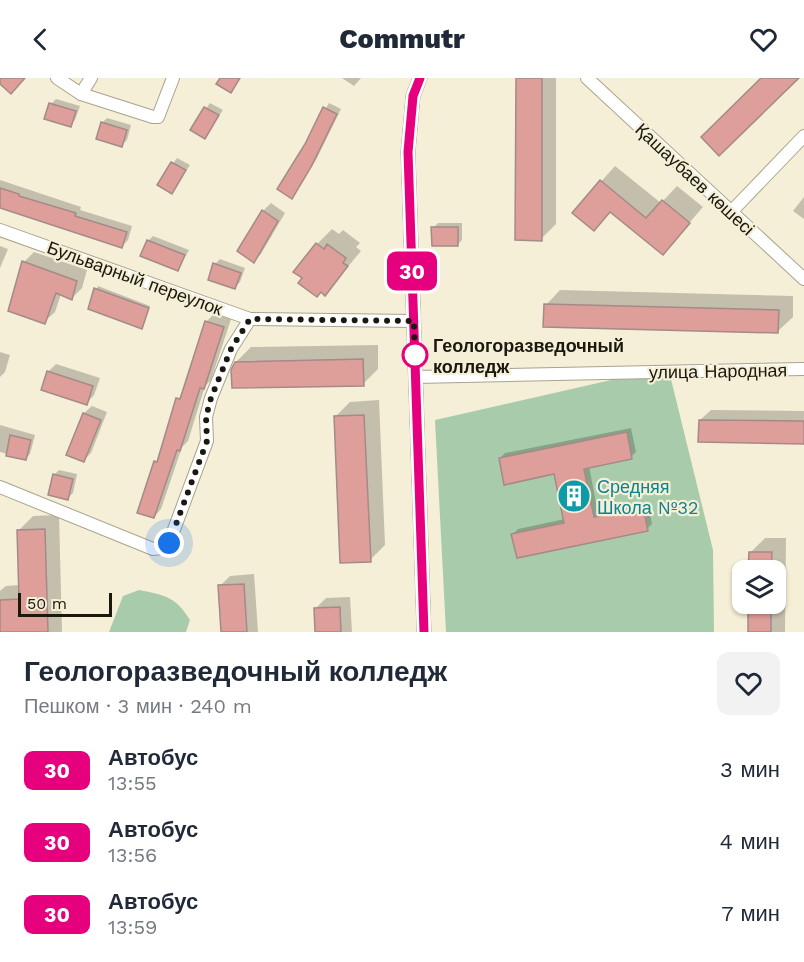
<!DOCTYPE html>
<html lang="ru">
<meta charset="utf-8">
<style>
:root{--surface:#fff;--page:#f2f2f3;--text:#1f2937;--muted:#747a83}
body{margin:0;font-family:"Work Sans",sans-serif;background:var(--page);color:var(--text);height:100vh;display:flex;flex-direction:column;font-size:22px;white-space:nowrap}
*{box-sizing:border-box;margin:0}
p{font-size:20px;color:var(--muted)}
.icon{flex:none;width:33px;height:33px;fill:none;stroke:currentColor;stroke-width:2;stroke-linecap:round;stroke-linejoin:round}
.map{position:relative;height:554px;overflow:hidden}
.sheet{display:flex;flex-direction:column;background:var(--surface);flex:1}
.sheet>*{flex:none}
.badge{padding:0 12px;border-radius:9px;font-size:21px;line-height:39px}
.buttons{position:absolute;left:732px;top:482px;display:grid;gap:12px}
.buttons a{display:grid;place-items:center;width:54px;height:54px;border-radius:12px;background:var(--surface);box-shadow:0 2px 4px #0004;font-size:30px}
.scale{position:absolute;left:18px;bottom:15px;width:94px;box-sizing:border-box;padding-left:6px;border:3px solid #1a180f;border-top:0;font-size:16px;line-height:21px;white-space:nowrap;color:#1a180f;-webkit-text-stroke:4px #f5efd7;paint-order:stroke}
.you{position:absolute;width:30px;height:30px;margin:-15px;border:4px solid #fff;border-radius:50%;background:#1a73e8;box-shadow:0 0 0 9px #1a73e833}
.map>.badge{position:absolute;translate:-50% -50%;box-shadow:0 0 0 3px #fff}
.round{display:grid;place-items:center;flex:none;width:63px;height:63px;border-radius:12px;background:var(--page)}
.overview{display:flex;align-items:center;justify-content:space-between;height:102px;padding:0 24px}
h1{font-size:28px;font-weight:800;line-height:45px}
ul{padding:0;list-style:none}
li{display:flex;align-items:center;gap:18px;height:72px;padding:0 24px}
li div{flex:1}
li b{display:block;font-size:22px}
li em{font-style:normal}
li .badge{min-width:66px;font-weight:700;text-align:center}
header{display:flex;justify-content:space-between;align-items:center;height:78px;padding:0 24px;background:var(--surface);font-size:27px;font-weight:800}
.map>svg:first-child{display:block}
.green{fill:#a8ccab}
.shadow{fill:#0003}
.building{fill:#de9e99;stroke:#a48a88;stroke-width:1.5}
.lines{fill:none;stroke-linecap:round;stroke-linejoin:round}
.minor-casing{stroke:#a9a38e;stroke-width:14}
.tertiary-casing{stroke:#a9a38e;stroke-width:15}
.minor{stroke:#fff;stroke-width:12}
.tertiary{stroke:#fff;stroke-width:14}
.line-casing{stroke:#fff;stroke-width:14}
.line{stroke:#e6007e;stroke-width:9}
.walk{stroke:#1a180f;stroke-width:6;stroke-dasharray:0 10.8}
.stop-dot{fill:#fff;stroke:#e6007e;stroke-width:3}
.labels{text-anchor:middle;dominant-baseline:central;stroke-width:4.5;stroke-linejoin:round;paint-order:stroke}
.street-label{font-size:18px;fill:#1a180f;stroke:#f5efd7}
.stop-label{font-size:18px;font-weight:bold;fill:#1a180f;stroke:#f5efd7;text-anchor:start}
.culture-label{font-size:18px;fill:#0d838f;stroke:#f5efd7;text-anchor:start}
</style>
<header><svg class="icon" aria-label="back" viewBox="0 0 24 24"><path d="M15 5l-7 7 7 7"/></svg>Commutr<svg class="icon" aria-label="heart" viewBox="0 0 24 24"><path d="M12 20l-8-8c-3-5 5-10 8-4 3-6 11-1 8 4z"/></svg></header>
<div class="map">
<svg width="804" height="554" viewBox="0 0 804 554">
<rect width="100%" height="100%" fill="#f5efd7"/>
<g class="green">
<path d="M668,289L713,472L714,554H446L435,342Z"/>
<path d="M139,512C165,517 176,519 190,542L186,554H109L123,518Z"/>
</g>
<g class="shadow">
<path d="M342,0H361L354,8Z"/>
<path d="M517,0H556V146L541,161Z"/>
<path d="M56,21L80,28L75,42L70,47L51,26Z"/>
<path d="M210,25L223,32L204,59L192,51Z"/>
<path d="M329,25L341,31L316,82L292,119L279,111Z"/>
<path d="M107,40L131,47L127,62L122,67L102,45Z"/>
<path d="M177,80L190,87L172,114L159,106Z"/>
<path d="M615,88L661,125L677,108L703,129L663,175L611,133L594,151L574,134Z"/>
<path d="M0,102L81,129L80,132L132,148L128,162L122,168L0,129Z"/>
<path d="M804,119V141L793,133Z"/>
<path d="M271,125L285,135L261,176L254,183L263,133Z"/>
<path d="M438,145H462V162L457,167L433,150Z"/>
<path d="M332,151L339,156L343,152L360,165L356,169L361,173L325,216L317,166Z"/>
<path d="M153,158L189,172L178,191L148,163Z"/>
<path d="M0,168L8,171L0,190Z"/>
<path d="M34,174L87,192L82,210L72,220L61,216L55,234L44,244L24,184Z"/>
<path d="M220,181L245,190L240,204L235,209L215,186Z"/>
<path d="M98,208L150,228L143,247L141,249L90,230Z"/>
<path d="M560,212L793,218V239L778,253L546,227Z"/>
<path d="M214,236L231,241L211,302L205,308L188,363L182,369L161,431L154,439L155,384L160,380L178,321L183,316L206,244Z"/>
<path d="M378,267V291L363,306L236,284L251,269Z"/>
<path d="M0,274L10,277L5,294L0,299Z"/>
<path d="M56,286L100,300L94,317L87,325L48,294Z"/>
<path d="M379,322L385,467L370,482L335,339L350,324Z"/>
<path d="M92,328L107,334L91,375L83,383L68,376L84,335Z"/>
<path d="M711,332L804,333V364L700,342Z"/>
<path d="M0,347L35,357L30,376L25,381L0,374Z"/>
<path d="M631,350L636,374L631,379L589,388L598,435L648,424L652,446L647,451L513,456L518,451L565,441L555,395L500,380L505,375Z"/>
<path d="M59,392L77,396L73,415L68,420L54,397Z"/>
<path d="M59,437L62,554H0V513L6,508L20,507L18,453L33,438Z"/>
<path d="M765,460H786L785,554H749L750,525H776V492H750V475Z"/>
<path d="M254,496L258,554H222L220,508L230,498Z"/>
<path d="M350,519L352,554H316L315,531L326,520Z"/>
</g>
<g class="building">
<path d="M0,0H25L11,16L0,6Z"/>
<path d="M220,0H240L231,15L216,6Z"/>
<path d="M516,0H542V163L515,162Z"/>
<path d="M761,0H799L719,78L701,59Z"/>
<path d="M49,25L76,33L71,49L44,41Z"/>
<path d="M204,29L219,37L205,61L190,52Z"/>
<path d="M323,29L337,36L311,89L292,121L277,111L305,66Z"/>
<path d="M101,44L127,52L122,69L96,61Z"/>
<path d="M171,84L186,92L172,116L157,107Z"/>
<path d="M600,102L646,140L662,122L690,145L663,177L610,134L594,153L572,135Z"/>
<path d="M0,110L19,116V118L76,135L75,138L127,154L122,170L0,130Z"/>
<path d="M262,132L278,143L254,185L237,173Z"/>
<path d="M431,149H458V168H432Z"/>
<path d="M147,162L185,177L178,193L140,178Z"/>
<path d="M316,165L324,171L327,166L346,180L343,185L348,188L325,218L321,214L317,219L298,205L302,200L293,194Z"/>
<path d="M22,183L77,203L72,222L56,215L45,246L8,233Z"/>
<path d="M213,185L241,195L235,211L208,202Z"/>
<path d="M94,210L149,230L142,251L88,231Z"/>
<path d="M544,226L779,232L778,255L543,249Z"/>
<path d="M205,243L224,249L204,311L200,310L180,373L177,372L154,440L137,435L154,383L157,384L176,320L180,321Z"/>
<path d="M363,281L364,308L232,310L231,292L235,284Z"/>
<path d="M47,293L93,308L87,327L41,312Z"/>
<path d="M83,335L101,342L84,384L66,377Z"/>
<path d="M364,337L371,484L340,485L334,338Z"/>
<path d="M699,342L804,343V366L698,364Z"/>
<path d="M627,354L632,381L584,391L594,439L643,429L648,453L517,480L511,456L564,445L554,396L504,407L499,380Z"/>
<path d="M10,357L31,362L26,382L6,378Z"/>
<path d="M53,396L73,401L68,422L48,417Z"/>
<path d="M45,451L48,554H0V522L19,521L17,452Z"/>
<path d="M749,474H772L771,492H748Z"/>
<path d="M244,506L247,554H221L218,507Z"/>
<rect x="748" y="525" width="23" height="29"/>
<path d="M340,529L341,554H315L314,530Z"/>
</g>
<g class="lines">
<defs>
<g id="minor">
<path d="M57,0L81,16L153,39H158L173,0"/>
<path d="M587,0L804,201"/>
<path d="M81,16L91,0"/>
<path d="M731,134L804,58"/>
<path d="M0,152L250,241L414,243"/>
<path d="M416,299L804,291"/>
<path d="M0,409L153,471L162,470L169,465L207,363L206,339L211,320L231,271L250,241"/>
</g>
<path id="tertiary" d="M420,0L413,18L408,74L424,554"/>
</defs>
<use href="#minor" class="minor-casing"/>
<use href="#tertiary" class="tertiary-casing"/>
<use href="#minor" class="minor"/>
<use href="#tertiary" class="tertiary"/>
</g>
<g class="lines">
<defs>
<path id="line" d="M420,0L413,18L408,74L424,554"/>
</defs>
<use href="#line" class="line-casing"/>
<use href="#line" class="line"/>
<path class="walk" d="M169,465L207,363L206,339L211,320L231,271L250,241L414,243L415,280V277"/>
</g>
<defs>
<symbol id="building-disc" viewBox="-11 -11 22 22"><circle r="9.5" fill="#0f9aa8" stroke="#f5efd7"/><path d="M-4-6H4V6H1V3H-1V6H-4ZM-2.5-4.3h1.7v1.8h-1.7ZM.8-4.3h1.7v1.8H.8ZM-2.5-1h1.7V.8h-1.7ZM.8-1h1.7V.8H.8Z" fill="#fff"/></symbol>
</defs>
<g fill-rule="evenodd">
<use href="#building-disc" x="555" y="399" width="38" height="38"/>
</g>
<circle class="stop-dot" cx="415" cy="277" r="12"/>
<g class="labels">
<g class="street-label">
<text transform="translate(695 101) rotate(43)">Қашаубаев көшесі</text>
<text transform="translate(135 200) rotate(20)">Бульварный переулок</text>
<text transform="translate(718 293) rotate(-1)">улица Народная</text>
</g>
<g class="stop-label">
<text x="433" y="267">Геологоразведочный<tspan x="433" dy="21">колледж</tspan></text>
</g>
<g class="culture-label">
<text x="597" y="408">Средняя<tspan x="597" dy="21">Школа №32</tspan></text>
</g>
</g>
</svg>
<div class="buttons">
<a><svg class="icon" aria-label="layers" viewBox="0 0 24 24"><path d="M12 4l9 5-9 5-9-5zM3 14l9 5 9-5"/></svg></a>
</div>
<div class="scale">50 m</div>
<div class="you" style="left:169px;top:465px"></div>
<b class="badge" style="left:412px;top:193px;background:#e6007e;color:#fff">30</b>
</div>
<section class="sheet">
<div class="overview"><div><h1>Геологоразведочный колледж</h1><p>Пешком · 3 мин · 240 m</p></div><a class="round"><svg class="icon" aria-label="heart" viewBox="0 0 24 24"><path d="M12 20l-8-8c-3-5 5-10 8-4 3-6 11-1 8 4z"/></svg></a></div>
<ul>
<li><span class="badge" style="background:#e6007e;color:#fff">30</span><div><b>Автобус</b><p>13:55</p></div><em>3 мин</em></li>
<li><span class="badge" style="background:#e6007e;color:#fff">30</span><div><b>Автобус</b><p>13:56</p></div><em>4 мин</em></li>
<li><span class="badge" style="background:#e6007e;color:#fff">30</span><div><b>Автобус</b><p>13:59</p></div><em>7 мин</em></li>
</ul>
</section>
